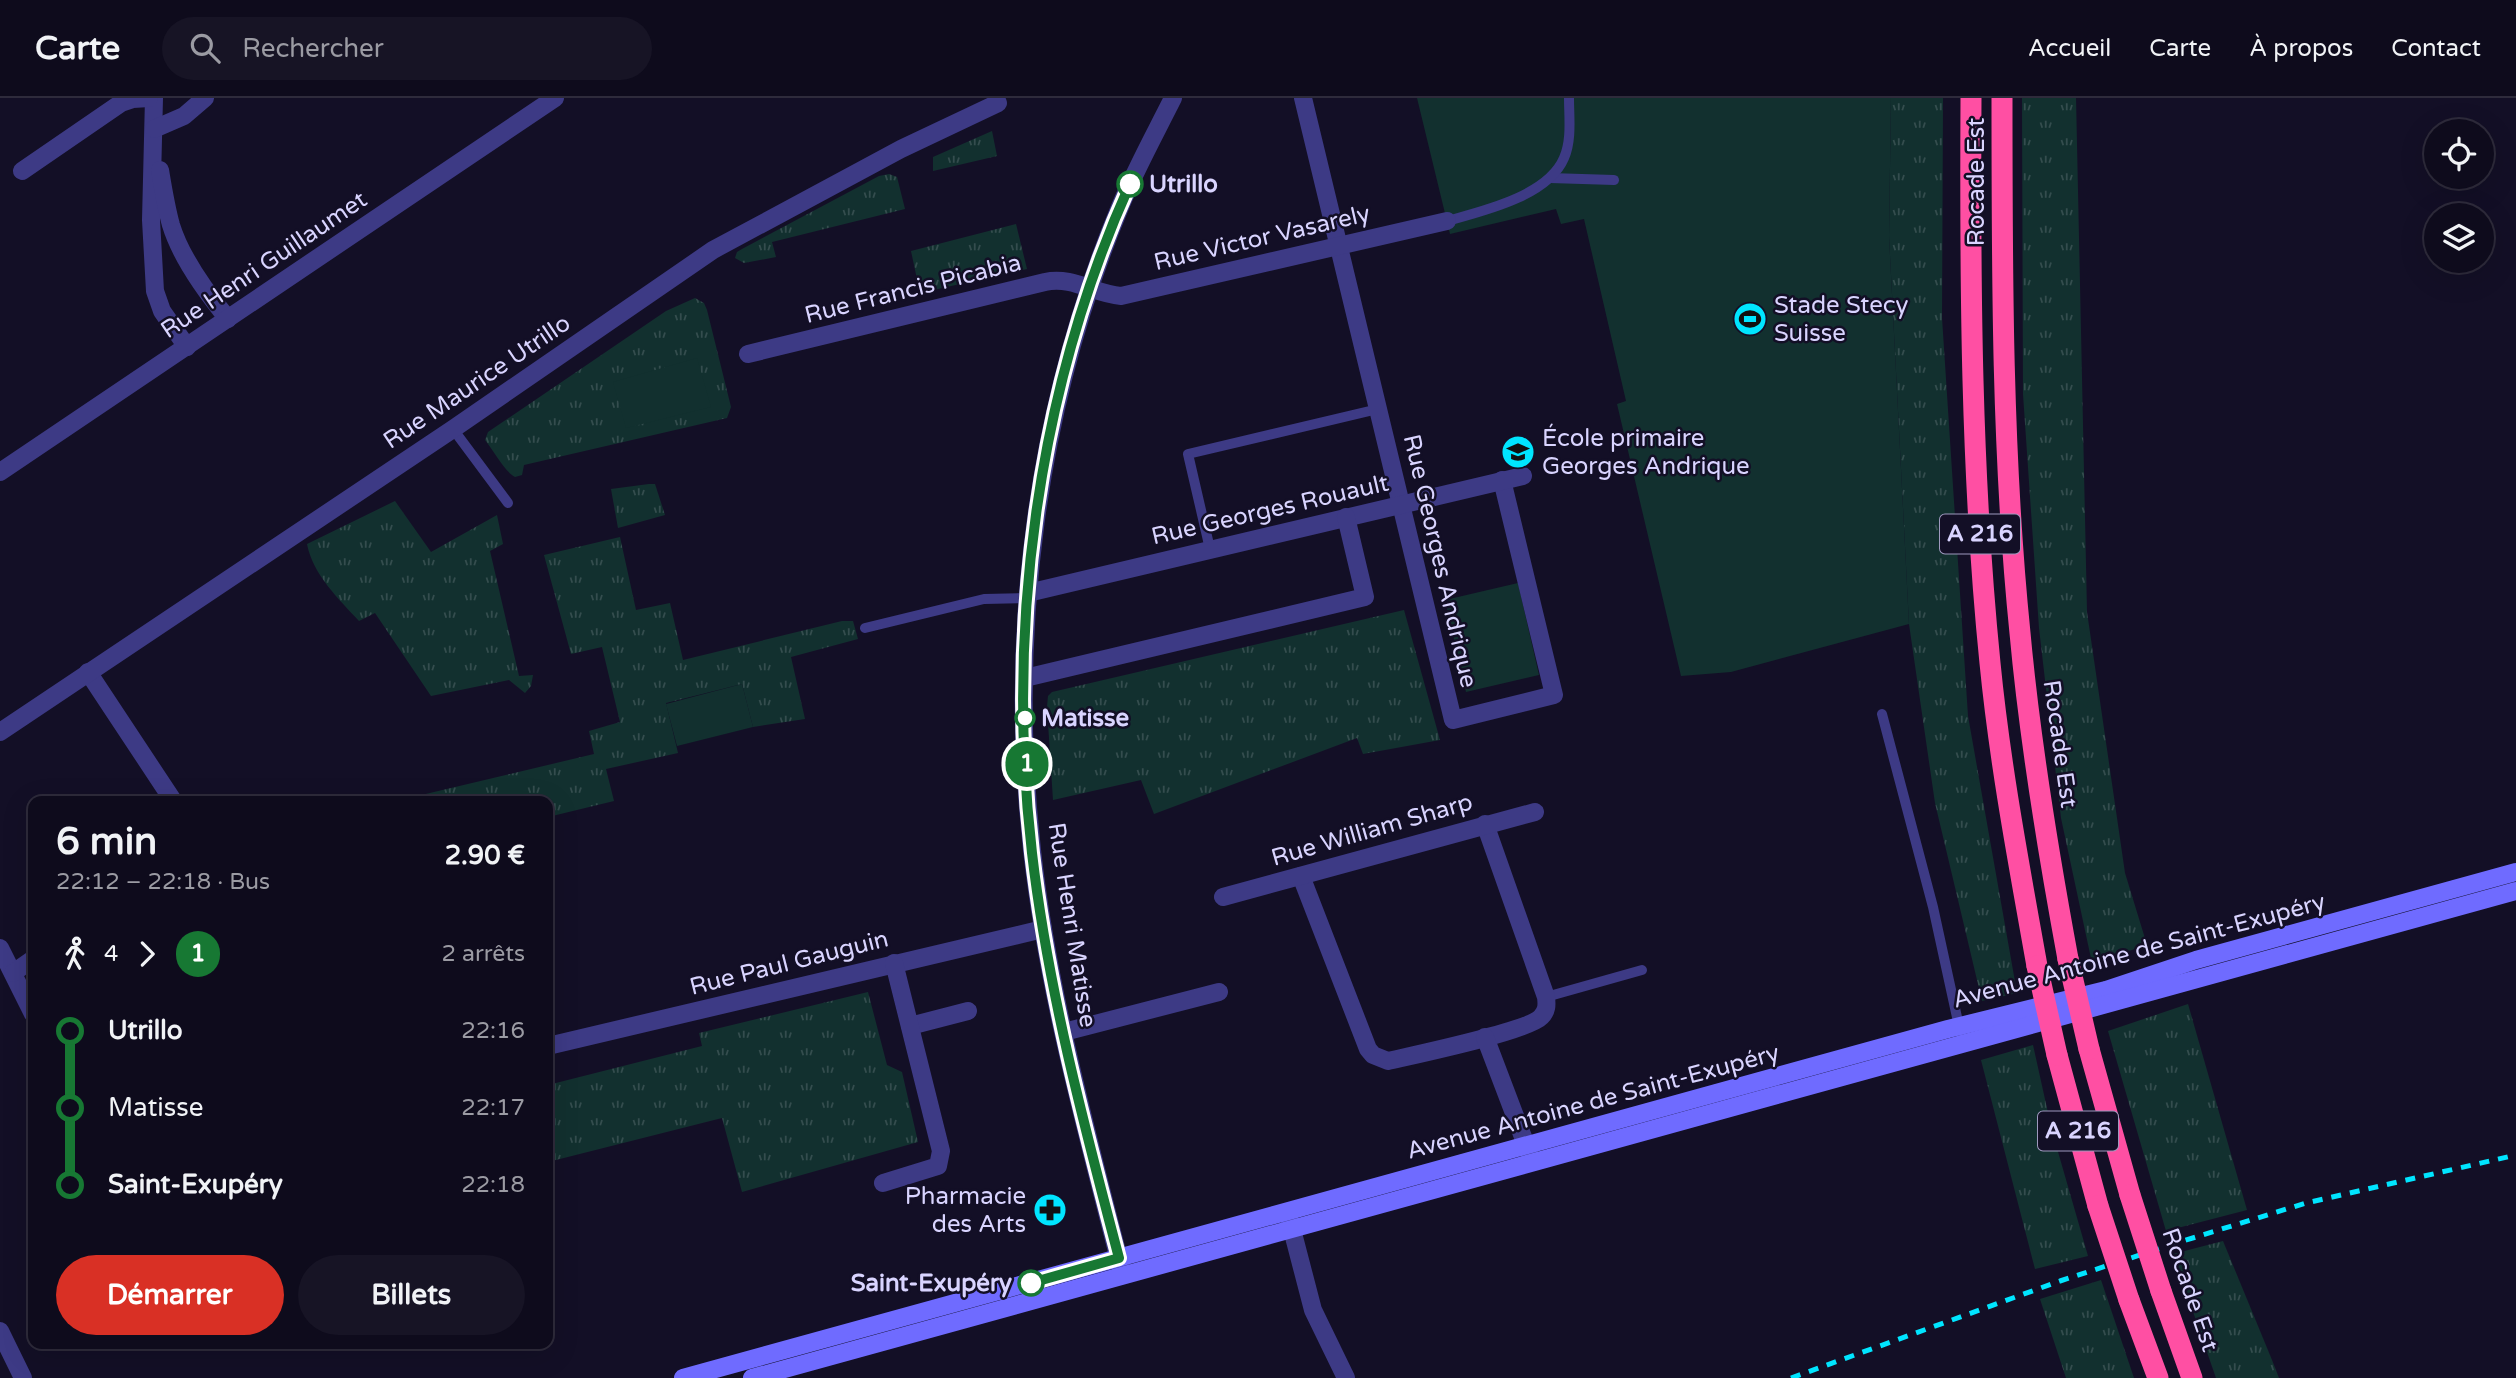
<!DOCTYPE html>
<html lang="fr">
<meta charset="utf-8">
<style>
:root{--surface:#0e0b1c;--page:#171425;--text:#f1f3f6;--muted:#9b9ba3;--line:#2e2b3b;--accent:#d93025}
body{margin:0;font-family:"Varela Round",sans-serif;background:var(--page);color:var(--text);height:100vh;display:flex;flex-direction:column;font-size:26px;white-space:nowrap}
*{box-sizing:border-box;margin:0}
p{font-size:23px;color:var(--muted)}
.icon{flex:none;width:38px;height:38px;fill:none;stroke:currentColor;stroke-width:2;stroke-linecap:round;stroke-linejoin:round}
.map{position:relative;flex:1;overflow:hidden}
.sheet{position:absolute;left:28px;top:698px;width:525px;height:553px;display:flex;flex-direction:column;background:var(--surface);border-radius:14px;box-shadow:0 7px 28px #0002,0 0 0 2px var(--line)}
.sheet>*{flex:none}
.badge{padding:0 14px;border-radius:23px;font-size:24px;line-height:46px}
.controls{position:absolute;left:2424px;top:21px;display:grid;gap:14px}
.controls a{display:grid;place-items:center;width:70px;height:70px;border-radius:50%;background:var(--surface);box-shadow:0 7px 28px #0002,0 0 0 2px var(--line);font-size:35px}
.map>.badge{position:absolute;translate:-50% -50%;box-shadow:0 0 0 4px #fff}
.legs{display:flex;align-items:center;gap:10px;height:77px;padding:0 28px;font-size:23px}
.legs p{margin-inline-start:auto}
.headline{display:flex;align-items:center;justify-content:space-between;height:119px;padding:0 28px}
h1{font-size:38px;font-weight:800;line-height:52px}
.action{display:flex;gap:14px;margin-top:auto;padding:14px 28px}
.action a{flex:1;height:80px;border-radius:42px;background:var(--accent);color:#fff;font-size:28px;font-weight:800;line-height:80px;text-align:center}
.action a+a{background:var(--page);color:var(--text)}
ul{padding:0 28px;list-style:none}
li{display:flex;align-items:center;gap:24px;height:77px;font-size:26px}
li i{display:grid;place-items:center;width:10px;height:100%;margin:0 9px;background:currentColor}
li i::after{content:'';width:18px;height:18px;margin:-9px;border:5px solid;border-radius:50%;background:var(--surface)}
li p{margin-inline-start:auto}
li:first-child i{background:linear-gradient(#0000 50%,currentColor 0)}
li:last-child i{background:linear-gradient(currentColor 50%,#0000 0)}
header{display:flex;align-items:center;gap:42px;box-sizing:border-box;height:98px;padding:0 35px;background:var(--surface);border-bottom:2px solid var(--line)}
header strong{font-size:33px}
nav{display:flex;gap:38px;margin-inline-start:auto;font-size:24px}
.search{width:490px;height:63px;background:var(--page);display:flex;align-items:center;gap:18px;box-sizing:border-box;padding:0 24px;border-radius:38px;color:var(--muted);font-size:26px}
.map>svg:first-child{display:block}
.grass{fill:url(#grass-tufts)}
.green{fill:#12302f}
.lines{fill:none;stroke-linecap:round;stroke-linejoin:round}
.lane{stroke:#3d3a85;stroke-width:10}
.street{stroke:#3d3a85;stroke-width:18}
.secondary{stroke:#6f6bff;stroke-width:18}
.highway{stroke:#ff4fa3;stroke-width:21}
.rail{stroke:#00e5ff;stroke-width:5;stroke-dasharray:10 9;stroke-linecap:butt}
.highway-bridge{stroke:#ff4fa3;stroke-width:21}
.line-1-casing{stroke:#fff;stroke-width:16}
.line-1{stroke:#177833;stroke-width:10}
.stop-1-dot{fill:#fff;stroke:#177833;stroke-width:3.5}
.labels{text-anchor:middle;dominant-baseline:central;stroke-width:5;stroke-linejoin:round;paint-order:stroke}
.shield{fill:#130f26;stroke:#9e99be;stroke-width:2}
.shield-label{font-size:23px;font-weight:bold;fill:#d9d4ff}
.street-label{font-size:24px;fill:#d9d4ff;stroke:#130f26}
.stop-label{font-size:24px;font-weight:bold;fill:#d9d4ff;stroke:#130f26;text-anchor:start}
.poi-label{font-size:24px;fill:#d9d4ff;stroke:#130f26;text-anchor:start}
</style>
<header>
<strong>Carte</strong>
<div class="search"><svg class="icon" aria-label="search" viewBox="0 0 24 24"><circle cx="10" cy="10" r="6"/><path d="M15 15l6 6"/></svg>Rechercher</div>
<nav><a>Accueil</a><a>Carte</a><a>À propos</a><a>Contact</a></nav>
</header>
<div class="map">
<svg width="2516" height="1280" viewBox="0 0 2516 1280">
<defs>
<pattern id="grass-tufts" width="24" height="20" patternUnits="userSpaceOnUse" patternTransform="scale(1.75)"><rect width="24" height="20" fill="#12302f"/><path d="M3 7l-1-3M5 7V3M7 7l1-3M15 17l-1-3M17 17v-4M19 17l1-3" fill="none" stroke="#344d4e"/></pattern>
</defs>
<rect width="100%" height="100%" fill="#130f26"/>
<g class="grass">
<path d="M1891,0H1943L1942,220L1968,618L2017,895L1982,903L1935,705L1909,526L1889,138Z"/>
<path d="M2022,0H2076L2087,514L2125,775L2147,847L2092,865L2061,720L2039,530L2023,296Z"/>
<path d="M992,33L997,58L933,73V59Z"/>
<path d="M889,76L897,79L905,111L772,144L776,159L744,165L735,160L737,154L742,151L879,78Z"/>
<path d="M1016,126L1027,171L920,195L911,153Z"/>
<path d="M695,200L704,205L707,212L731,309L727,320L524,367L522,377L515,379C506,375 493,352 485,342L488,334L666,213Z"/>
<path d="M649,386H655L665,417L618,430L611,391Z"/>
<path d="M395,403L431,454L497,417L503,446L490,453L519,578L533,577L531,588L525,595L509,582L431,598L375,515L359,523C339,501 313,477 307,446Z"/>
<path d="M620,439L636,512L670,505L683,562L842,523H853L858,541L791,559L805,621L753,629L742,586L666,605L678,655L606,671L614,703L548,719V704H392L594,656L589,633L620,624L602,549L571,556L544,457Z"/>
<path d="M1404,512L1440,642L1363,656L1357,640L1154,716L1141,682L1053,702L1047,609L1048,598L1052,594Z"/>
<path d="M868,894L887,967L902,974L918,1044L742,1094L722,1020L548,1064V987L702,948L699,935Z"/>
<path d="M2188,906L2247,1112L2166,1133L2108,933Z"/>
<path d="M2033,947L2052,1033L2088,1158L2035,1171L1981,962Z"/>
<path d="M2223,1143L2272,1262L2279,1280H2216L2173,1156Z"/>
<path d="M2101,1182L2134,1280H2066L2040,1201Z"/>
</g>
<g class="green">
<path d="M1417,0H1891L1889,138L1909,526L1731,574L1681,578L1617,306L1626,303L1584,121L1561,126L1556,111L1450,136Z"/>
<path d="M697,260L711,309L626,330L613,284Z"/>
<path d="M1518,485L1539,577L1466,594L1445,502Z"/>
<path d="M742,586L753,629L677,648L666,606Z"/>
</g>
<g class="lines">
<g class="lane">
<path d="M1550,80L1614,82"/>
<path d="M1447,123C1483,113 1548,98 1564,60C1572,42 1569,19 1569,0"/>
<path d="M453,331L508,405"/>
<path d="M1210,451L1188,356L1378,311"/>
<path d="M865,530L984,501L1027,500"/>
<path d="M1882,616L1933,809L1960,933"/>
<path d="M1546,899L1642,872"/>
</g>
<g class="street">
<path d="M154,0L151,122L155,193L162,213L187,249"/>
<path d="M1303,0L1453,622L1554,597L1502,382"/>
<path d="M154,31L184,18L205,0"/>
<path d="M160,72C163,90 166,109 171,127C181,160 206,194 228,221"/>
<path d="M22,73L121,5L133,1L149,0"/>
<path d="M748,256L1045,184C1073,178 1094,196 1121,198L1447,123"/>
<path d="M0,374L555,0"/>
<path d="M1028,495L1523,378"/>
<path d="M88,574L174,704"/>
<path d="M1025,580L1365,499L1346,419"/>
<path d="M0,634L453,331L713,152L901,51L998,5"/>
<path d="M1301,778L1368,951L1373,957L1388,963C1414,957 1528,933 1541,919C1547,913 1547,907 1546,899L1485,726"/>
<path d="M1223,799L1535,714"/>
<path d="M0,850L33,916"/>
<path d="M13,875L33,861"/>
<path d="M910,928L968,913"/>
<path d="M1064,934L1219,894"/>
<path d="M1485,939L1531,1060"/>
<path d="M548,948L1043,831"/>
<path d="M883,1085L938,1068L941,1053L894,865"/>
<path d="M1288,1116L1313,1212L1346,1280"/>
<path d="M1122,1173C1087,1035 1048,895 1032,752C1008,535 1036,311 1120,109C1135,72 1155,36 1173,0"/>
<path d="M0,1233L23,1280"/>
</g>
<g class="secondary">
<path d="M683,1280L1948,931L2106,892L2196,862L2516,774"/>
<path d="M752,1280L2516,793"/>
</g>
<g class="highway">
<path d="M1971,0C1970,188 1971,377 1990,565C2000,667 2019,767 2037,868"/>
<path d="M2002,0C2002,178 2002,358 2020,535C2030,645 2048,753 2068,861"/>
<path d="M2089,951L2130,1097"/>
<path d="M2057,957L2098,1108"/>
<path d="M2161,1193L2192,1280"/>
<path d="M2129,1202L2158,1280"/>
</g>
<path class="rail" d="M1791,1280L2060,1183L2183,1143L2306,1105L2516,1057"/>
<g class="highway-bridge">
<path d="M2068,861L2089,951"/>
<path d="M2037,868L2057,957"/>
<path d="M2130,1097L2161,1193"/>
<path d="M2098,1108L2129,1202"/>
</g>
</g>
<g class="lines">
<defs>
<path id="line-1" d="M1031,1185L1119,1160C1084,1027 1048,892 1032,755C1006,531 1037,292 1130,86"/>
</defs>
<use href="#line-1" class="line-1-casing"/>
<use href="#line-1" class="line-1"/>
</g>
<defs>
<symbol id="stadium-disc" viewBox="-11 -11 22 22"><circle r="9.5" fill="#00e5ff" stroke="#130f26"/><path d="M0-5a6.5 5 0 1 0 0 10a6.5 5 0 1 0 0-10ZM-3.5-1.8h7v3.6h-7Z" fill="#111"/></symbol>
<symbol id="school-disc" viewBox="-11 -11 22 22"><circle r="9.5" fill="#00e5ff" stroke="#130f26"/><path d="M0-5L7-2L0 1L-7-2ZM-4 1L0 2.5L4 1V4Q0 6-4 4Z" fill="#111"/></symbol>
<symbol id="pharmacy-disc" viewBox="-11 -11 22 22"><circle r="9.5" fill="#00e5ff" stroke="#130f26"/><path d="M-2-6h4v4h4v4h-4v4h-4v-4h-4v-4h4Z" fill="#111"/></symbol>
</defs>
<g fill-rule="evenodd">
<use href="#stadium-disc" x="1731" y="202" width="38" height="38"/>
<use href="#school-disc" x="1499" y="335" width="38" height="38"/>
<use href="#pharmacy-disc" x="1031" y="1093" width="38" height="38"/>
</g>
<g class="stop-1-dot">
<circle cx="1130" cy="86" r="12"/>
<circle cx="1025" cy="620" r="9"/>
<circle cx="1031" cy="1185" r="12"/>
</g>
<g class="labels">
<g class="shield">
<rect x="1940" y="416.5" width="80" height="39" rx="5"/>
<rect x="2038" y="1013.5" width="80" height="39" rx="5"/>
</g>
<g class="shield-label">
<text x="1980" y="436">A 216</text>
<text x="2078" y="1033">A 216</text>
</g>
<g class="street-label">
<text transform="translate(1976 84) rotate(-90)">Rocade Est</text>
<text transform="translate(1262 140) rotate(-13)">Rue Victor Vasarely</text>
<text transform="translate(264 167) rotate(-34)">Rue Henri Guillaumet</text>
<text transform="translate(913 191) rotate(-14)">Rue Francis Picabia</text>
<text transform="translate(477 284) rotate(-34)">Rue Maurice Utrillo</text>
<text transform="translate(1270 412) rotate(-13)">Rue Georges Rouault</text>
<text transform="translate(1440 463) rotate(77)">Rue Georges Andrique</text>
<text transform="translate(2060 646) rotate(82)">Rocade Est</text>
<text transform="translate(1372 732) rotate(-16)">Rue William Sharp</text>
<text transform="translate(1072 827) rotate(81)">Rue Henri Matisse</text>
<text transform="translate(2139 853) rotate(-15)">Avenue Antoine de Saint-Exupéry</text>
<text transform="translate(789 865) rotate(-14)">Rue Paul Gauguin</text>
<text transform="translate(1593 1004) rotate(-15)">Avenue Antoine de Saint-Exupéry</text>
<text transform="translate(2190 1192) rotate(71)">Rocade Est</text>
</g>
<g class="stop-label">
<text x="1149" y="86">Utrillo</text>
<text x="1041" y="620">Matisse</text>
<text x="1012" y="1185" text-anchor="end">Saint-Exupéry</text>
</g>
<g class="poi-label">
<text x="1774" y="207">Stade Stecy<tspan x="1774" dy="28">Suisse</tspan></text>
<text x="1542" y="340">École primaire<tspan x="1542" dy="28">Georges Andrique</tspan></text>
<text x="1026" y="1098" text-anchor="end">Pharmacie<tspan x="1026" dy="28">des Arts</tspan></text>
</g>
</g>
</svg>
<div class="controls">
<a><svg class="icon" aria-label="locate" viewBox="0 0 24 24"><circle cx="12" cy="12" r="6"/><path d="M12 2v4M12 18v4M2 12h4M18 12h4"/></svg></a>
<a><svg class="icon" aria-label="layers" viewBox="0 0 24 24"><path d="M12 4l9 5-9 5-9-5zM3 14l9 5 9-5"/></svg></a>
</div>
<b class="badge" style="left:1027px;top:666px;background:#177833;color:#fff">1</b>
<section class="sheet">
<div class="headline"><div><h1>6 min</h1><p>22:12 – 22:18 · Bus</p></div><b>2.90 €</b></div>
<div class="legs"><svg class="icon" aria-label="walk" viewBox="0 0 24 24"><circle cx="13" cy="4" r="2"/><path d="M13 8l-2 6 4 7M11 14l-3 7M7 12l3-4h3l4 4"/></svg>4<svg class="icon" aria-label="forward" viewBox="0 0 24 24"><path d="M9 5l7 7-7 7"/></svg><b class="badge" style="background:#177833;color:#fff">1</b><p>2 arrêts</p></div>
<ul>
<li><i style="color:#177833"></i><b>Utrillo</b><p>22:16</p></li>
<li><i style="color:#177833"></i><span>Matisse</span><p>22:17</p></li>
<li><i style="color:#177833"></i><b>Saint-Exupéry</b><p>22:18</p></li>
</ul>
<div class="action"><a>Démarrer</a><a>Billets</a></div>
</section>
</div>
